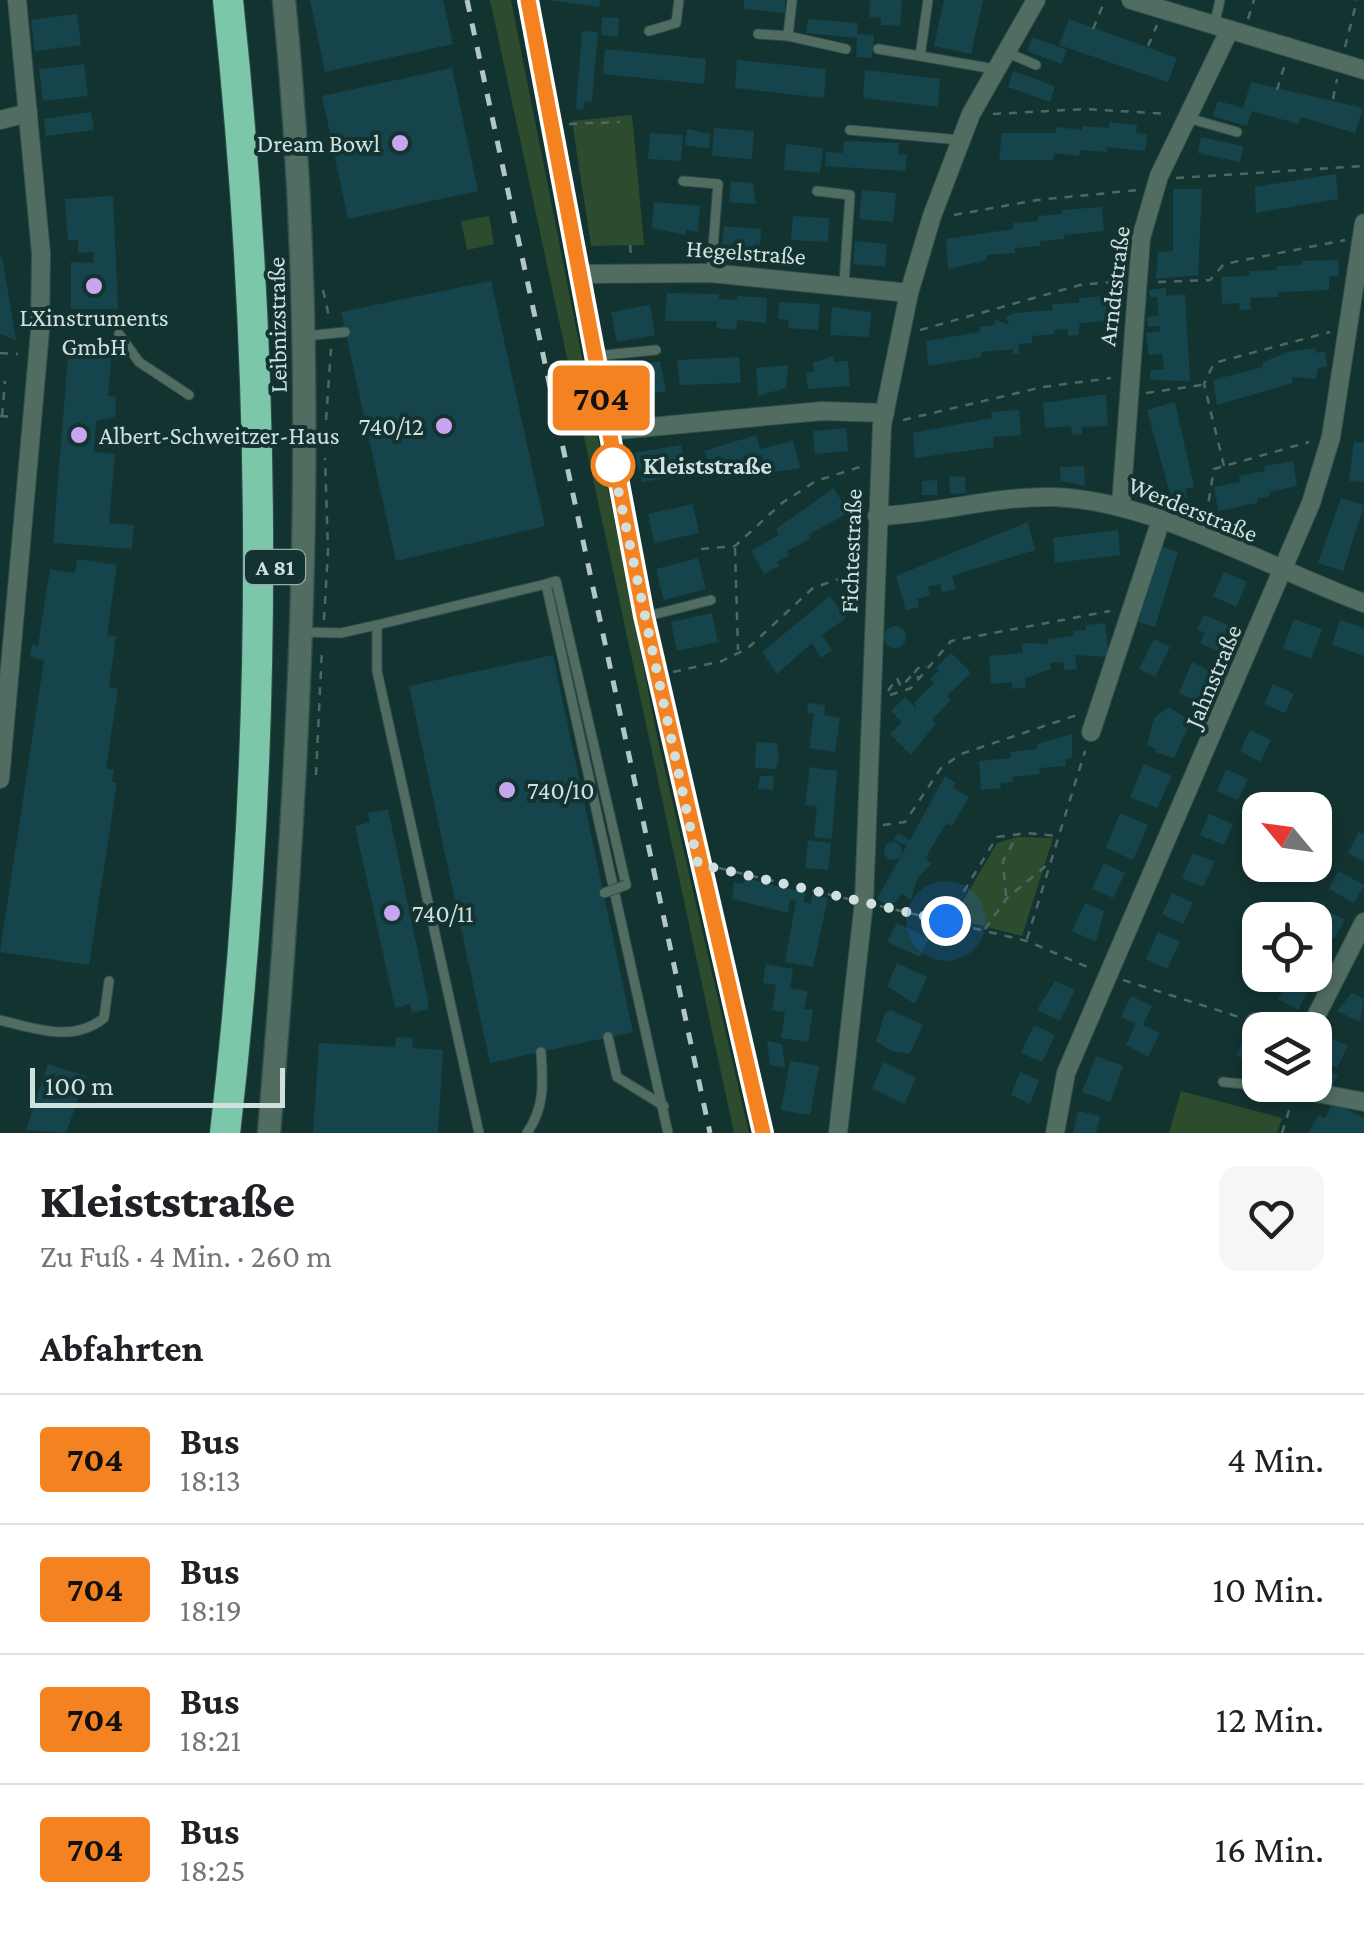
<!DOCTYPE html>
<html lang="de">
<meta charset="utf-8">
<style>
:root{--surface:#fff;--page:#f6f6f6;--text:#202124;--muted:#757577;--line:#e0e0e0}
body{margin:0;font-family:"Crimson Pro",serif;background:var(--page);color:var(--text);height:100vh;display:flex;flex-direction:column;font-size:38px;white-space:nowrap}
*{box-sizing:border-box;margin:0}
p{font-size:32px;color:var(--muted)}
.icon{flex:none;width:55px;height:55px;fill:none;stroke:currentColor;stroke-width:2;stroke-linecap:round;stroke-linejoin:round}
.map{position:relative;height:1133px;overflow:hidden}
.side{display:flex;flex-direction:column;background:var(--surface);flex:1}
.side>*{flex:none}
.badge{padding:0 20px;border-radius:8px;font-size:35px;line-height:65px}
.needle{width:65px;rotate:299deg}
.buttons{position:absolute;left:1242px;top:792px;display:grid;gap:20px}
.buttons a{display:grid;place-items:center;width:90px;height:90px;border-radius:20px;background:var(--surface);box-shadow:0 5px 15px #0003;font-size:50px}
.scale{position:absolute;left:30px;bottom:25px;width:255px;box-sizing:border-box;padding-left:10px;border:5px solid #cfe0df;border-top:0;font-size:28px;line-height:35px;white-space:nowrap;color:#cfe0df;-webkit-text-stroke:8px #133331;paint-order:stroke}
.you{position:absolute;width:50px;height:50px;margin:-25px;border:8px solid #fff;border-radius:50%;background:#1a73e8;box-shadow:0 0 0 15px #1a73e833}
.map>.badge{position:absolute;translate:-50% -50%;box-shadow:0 0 0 5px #fff}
h2{padding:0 40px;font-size:38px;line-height:90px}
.round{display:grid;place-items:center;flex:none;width:105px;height:105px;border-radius:20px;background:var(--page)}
.summary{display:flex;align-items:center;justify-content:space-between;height:170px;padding:0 40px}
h1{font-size:48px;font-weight:800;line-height:75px}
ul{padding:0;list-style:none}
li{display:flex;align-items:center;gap:30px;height:130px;padding:0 40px;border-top:2px solid var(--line)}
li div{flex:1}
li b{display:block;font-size:38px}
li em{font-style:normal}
li .badge{min-width:110px;font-weight:700;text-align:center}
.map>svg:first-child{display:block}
.green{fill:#2c4c2d}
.building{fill:#16444d}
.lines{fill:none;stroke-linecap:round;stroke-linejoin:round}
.service-casing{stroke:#314f4d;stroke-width:11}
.minor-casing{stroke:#314f4d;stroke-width:20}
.tertiary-casing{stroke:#314f4d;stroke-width:25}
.motorway-casing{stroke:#314f4d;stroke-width:32}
.path{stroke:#4c6866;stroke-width:2.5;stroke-dasharray:8 8;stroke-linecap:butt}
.service{stroke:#516d62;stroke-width:9}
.minor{stroke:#516d62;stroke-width:18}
.tertiary{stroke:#516d62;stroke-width:22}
.motorway{stroke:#7cc6aa;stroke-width:30}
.rail{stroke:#b2c6c5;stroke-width:5;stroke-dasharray:12 12;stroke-linecap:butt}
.service-bridge-casing{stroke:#314f4d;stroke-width:11;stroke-linecap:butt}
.service-bridge{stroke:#516d62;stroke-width:9}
.line-casing{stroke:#fff;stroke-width:22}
.line{stroke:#f58220;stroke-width:15}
.walk{stroke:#cfe0df;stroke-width:10;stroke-dasharray:0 18}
.poi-dot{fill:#c7a6ef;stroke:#133331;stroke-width:4}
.stop-dot{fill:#fff;stroke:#f58220;stroke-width:5}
.labels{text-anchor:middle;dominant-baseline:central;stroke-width:8;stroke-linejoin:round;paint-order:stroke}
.shield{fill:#133331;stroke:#97acab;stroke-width:2.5}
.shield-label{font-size:22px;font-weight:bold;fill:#cfe0df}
.poi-label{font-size:25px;fill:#cfe0df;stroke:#133331;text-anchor:start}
.street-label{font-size:25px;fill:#cfe0df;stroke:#133331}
.stop-label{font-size:25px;font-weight:bold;fill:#cfe0df;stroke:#133331;text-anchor:start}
</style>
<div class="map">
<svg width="1364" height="1133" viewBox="0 0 1364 1133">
<rect width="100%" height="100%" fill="#133331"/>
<g class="green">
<path d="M490,0H511L656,731L749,1133H734Z"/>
<path d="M632,115L644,245L591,246L572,121Z"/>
<path d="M489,216L494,244L467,250L461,221Z"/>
<path d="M1017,837L1053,838L1022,936L953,918L997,843Z"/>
<path d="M1181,1091L1282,1118L1277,1133H1169Z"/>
</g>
<g class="building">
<path d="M310,0H443L453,44L325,72Z"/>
<path d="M548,0H600L599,7Z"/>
<path d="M744,0H785V13L744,9Z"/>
<path d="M870,0H902L900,26L881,25V18L869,17Z"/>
<path d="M944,0H983L971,54L934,46Z"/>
<path d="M77,14L81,45L35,51L31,20Z"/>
<path d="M602,17L619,18L618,37L601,35Z"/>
<path d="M808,19L858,23L857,34L874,35L872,58L856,57L857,38L806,33Z"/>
<path d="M1069,19L1177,58L1168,82L1059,45Z"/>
<path d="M582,31L598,32L592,102L584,101L583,110L576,109Z"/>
<path d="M1032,37L1067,50L1061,64L1027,51Z"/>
<path d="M605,49L706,59L704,84L603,74Z"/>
<path d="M737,60L826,69L824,98L735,88Z"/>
<path d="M84,64L88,96L43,101L39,69Z"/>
<path d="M452,68L478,191L348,219L322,96Z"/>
<path d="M865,70L940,79L938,107L863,98Z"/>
<path d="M1013,71L1055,86L1050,102L1008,87Z"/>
<path d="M1251,82L1363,108L1355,133L1301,117L1298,124L1252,111L1247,126L1213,116L1218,101L1243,108Z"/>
<path d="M91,112L94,130L46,136L44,119Z"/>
<path d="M1110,122L1137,125L1136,133L1147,134L1145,151L1107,147V152L1080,150L1079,156L1054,153L1053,160H999L1002,133H1056V127L1082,130V126L1109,128Z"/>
<path d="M714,128L754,131L752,159L712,156Z"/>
<path d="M687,129L710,134L709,149L685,145Z"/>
<path d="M650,133L683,135L681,161L648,159Z"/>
<path d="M1201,137L1243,146L1240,162L1198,153Z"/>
<path d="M844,141L899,143L898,154L907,155L905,171L825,166L826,152L843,153Z"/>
<path d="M786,144L823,148L820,173L784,170Z"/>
<path d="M1336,174L1338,199L1256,213L1255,187Z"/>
<path d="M731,181L753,183L756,204L729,202Z"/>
<path d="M1173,189H1202L1198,275L1156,279L1158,252L1173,251Z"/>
<path d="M862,190L896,193L893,222L859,219Z"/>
<path d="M113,196L118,309H71V262L93,263L94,252L78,253V240H68L65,199Z"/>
<path d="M654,202L700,206L698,232L686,230V235L652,228Z"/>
<path d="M1102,207L1104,231L1064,235V239L1040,241V246L1015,248V253L986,255L987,260L948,269L946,239L1013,229V223L1038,221V216L1062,214V210Z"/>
<path d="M793,216L829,218L828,242L791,240Z"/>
<path d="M724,226L761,229L760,250L752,249L751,256L730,254V247H722Z"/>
<path d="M855,241L887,244L885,267L853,264Z"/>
<path d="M0,257H2L16,340L0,334Z"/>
<path d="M1338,260L1339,276H1329V290L1278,292V297L1250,298L1251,309L1240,310L1239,303L1222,304L1221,277L1250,276L1249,271L1277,270V266L1302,265V261Z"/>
<path d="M491,281L545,526L396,561L341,312Z"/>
<path d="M1166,288V296L1185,294L1190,381L1151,380L1150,371L1164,369L1162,354L1149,355L1146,333L1160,331V326L1148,327L1147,317L1159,316L1157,297H1150L1149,290Z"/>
<path d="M667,293L719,294V299L737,300V296L767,298L766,323L737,320L736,330L716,328L717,321H665Z"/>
<path d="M1105,296L1107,321L1080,323L1078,335L1068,336V329L1054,330L1055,334L1032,336V343L1018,344L1019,354H1013V349L981,352V357L928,366L926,341L980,332L979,327L995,325V320L1009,325L1006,316L1016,313L1053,310L1052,304L1079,303V298Z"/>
<path d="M779,302L820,304L818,330L788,328L789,320L778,319Z"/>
<path d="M650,305L655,335L617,342L611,312Z"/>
<path d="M832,307L871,312L869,337L830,335Z"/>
<path d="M69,344L112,347L108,396L116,397L115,417L96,421L94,452L115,454L109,523L134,525L132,549L53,543Z"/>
<path d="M1315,348L1316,353L1325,351L1327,366L1318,368L1316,379L1292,377L1293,383L1217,405L1213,380L1263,367V362L1288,352Z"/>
<path d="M833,356L834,362L848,361L850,386L808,389L806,372H814L813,363Z"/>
<path d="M739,357L741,383L680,385L677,360Z"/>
<path d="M660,361L666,391L627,398L622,368Z"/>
<path d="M788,365L786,388L758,396L756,368Z"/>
<path d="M1106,394L1108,426L1082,427V434L1072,435L1071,426L1045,428L1043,403Z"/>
<path d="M1175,402L1194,487L1185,489L1187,497L1172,501L1147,410Z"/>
<path d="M1019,410L1021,435L993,437L994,447L915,458L913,433L992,418L991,412Z"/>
<path d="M846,428L848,451L815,454L813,431Z"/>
<path d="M756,435L760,449L793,441L800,468L767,473L761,455H751L743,457L746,468L716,475L704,451Z"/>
<path d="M1354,442L1364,443V482L1349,481Z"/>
<path d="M681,445L687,475L642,482L635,453Z"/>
<path d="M1293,461L1297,486L1269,492L1270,496L1257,499V503L1218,511L1214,487L1240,482L1239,476L1265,471L1264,466Z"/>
<path d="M1084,466L1085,486L1061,481L1060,467Z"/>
<path d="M949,476L965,477L966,493L950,494Z"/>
<path d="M937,480V495H922V481Z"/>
<path d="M834,488L848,513L808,535L810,539L787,551L790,555L777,562L779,566L764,574L751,551L779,535L776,529Z"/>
<path d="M1341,498L1364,505L1343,571L1318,563Z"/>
<path d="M693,504L699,533L654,543L648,514Z"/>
<path d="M1028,522L1035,550L952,576L956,589L942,592L940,584L928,587L930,596L917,599L919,607L906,611L896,576Z"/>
<path d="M1118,530L1120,555L1055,563L1053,538Z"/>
<path d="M1162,547L1178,552L1155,627L1138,622Z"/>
<path d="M698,558L706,589L664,600L656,569Z"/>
<path d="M77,559L117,565L107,635L116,636L109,687L118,689L106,768L114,770L112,782L117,783L89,965L0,952L44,660L30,657L32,645L38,646L50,569L75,573Z"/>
<path d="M1224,572L1247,582L1236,607L1213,596Z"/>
<path d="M830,596L846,618L822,635L832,650L821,658L812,643L777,674L762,652Z"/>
<path d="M712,613L718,642L677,651L671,622Z"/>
<path d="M1204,615L1232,627L1220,652L1200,643L1205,633L1197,629Z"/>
<path d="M1294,619L1322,629L1311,659L1283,648Z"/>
<path d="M1340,620L1364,628V656L1332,645Z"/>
<path d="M1105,623L1109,657L1075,655L1077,669L1064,670L1063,662L1050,663L1051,669L1025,678L1026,687L1012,689V682L991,684L989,656L1023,653L1022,643L1048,644V639L1073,636V631L1086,630V625Z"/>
<circle cx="895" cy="637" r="11"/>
<path d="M1154,639L1170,647L1155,677L1139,669Z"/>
<path d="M951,653L971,673L947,696L951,700L932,720L936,723L911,755L890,734L902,722L891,711L905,697L916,708L915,702L934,683L930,679L939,671L936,668Z"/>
<path d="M553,655L633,1032L490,1063L409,686Z"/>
<path d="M1192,662L1212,672L1198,702L1179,693Z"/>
<path d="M1273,684L1294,694L1285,713L1264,704Z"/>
<path d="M808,703L825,705L824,715L840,718L835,752L809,748L814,714L807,713Z"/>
<path d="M1169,707L1191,721L1174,758L1155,752L1156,749L1147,745L1154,718Z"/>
<path d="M1250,730L1271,740L1260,762L1240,751Z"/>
<path d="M1072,734V758L1065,759L1066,766L1039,768L1040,774L1013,777V782L1000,783L1001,788L981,790L979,761L1011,758L1010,752L1037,749V744Z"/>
<path d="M756,742L777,743L779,761L775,769L755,768Z"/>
<path d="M1144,764L1172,776L1157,808L1130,797Z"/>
<path d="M810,767L837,771L832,839L814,837L817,806L805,805Z"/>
<path d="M1226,769L1248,779L1238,800L1217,791Z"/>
<path d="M760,776H774L773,790L758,789Z"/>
<path d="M945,776L956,783L953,788L969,797L952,826L946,823L930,850L926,860L932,863L917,879L911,900L902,894L890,907L877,899L907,845L894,840L898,833L910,840Z"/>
<path d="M388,809L428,1000V1009L412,1013L410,1004L395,1008L355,826L370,822L368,813Z"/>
<path d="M1120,813L1148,825L1133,860L1106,848Z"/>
<path d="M1209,814L1233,824L1224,845L1200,835Z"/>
<path d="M1359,832L1364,835V862L1348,853Z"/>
<path d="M808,840L831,843L828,870L805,868Z"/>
<circle cx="893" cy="851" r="9"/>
<path d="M1193,853L1215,862L1203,887L1182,878Z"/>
<path d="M1104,863L1125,873L1113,898L1092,889Z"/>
<path d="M1338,871L1364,885L1354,903L1329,889Z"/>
<path d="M745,878L806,893L803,902L811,904L812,895L828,898L813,967L785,962L796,901L790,900L788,913L732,899L734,882L743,884Z"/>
<path d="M1172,893L1193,903L1183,924L1162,914Z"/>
<path d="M1085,903L1104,911L1096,942L1072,931Z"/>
<path d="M1321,907L1345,920L1334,939L1315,929L1313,920Z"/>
<path d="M897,923L929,938L920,957L887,942Z"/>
<path d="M1158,932L1180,942L1167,969L1146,959Z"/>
<path d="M1315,948L1327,954L1315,978Z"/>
<path d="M897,963L927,977L915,1004L887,986Z"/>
<path d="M766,964L793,969L790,988L808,991L804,1009L813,1010L808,1042L781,1038L785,1012L772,1010L776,985L763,983Z"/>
<path d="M1290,977L1310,987L1298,1010L1278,999Z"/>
<path d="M1055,981L1075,990L1060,1021L1037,1010Z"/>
<path d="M1352,993L1364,999L1360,1022L1337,1011Z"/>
<path d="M1131,996L1152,1006L1143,1025L1160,1033L1148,1057L1126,1045L1136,1024L1121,1017Z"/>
<path d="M891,1010L923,1025L910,1054L891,1051L876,1041L885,1013Z"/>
<path d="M1034,1025L1055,1035L1042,1062L1021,1053Z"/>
<path d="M1247,1034L1260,1040V1067L1236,1055Z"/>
<path d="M396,1037L413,1038L412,1048L443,1050L438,1133H313L319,1043L395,1047Z"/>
<path d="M1330,1037L1348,1046L1337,1068L1327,1063L1325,1068L1338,1075L1332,1085L1315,1081V1055Z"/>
<path d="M767,1041L782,1044L785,1068L770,1065Z"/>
<path d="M1096,1056L1123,1066L1110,1102L1082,1092Z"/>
<path d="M790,1061L819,1066L810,1115L781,1110Z"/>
<path d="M884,1062L916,1078L904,1104L872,1088Z"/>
<path d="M48,1064L86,1076L66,1133L26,1130Z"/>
<path d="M1020,1072L1039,1080L1030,1104L1011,1095Z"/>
<path d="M1333,1102L1364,1118V1133H1309L1318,1115L1325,1118Z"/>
<path d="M1078,1111L1100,1116L1096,1133H1073Z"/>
</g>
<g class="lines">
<defs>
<g id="service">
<path d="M928,0L920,56L994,69"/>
<path d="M1214,26L1220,0"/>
<path d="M649,31L676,23L679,0"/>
<path d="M758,34L788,36L792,0"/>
<path d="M788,36L846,49"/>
<path d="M878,49L920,56"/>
<path d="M1006,52L1036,65"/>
<path d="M1188,118L1237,132"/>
<path d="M850,130L960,140"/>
<path d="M683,181L718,184L711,273"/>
<path d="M817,191L850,195L844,284"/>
<path d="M119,334L139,362L189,395"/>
<path d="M306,336L345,332"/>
<path d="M594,356L656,350"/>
<path d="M546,584L556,581L626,885"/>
<path d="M644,617L711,600"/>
<path d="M303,632L341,633L377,625"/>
<path d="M0,1020C36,1029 73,1043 104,1018L109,981"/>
<path d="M608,1037L617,1077L664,1106"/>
<path d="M1223,1082L1296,1089"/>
<path d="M479,1133L377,671V625L546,584L668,1133"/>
<path d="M527,1133C545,1107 543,1083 541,1052"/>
</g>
<g id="minor">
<path d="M528,0L644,617L762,1133"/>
<path d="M1131,0L1364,70"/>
<path d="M0,120L28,113"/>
<path d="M578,274L711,273L909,293"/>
<path d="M607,431L822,411L885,413"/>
<path d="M1121,505L1141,238L1159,176L1229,31"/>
<path d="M877,516C936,514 994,496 1052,497C1151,499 1269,568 1364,603"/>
<path d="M1091,732L1161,520"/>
<path d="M0,779L40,331L41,253L17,0"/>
<path d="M1255,1022L1274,1030"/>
<path d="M1309,1030L1364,922"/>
<path d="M1297,1085L1296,1089L1364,1102"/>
<path d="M838,1133L864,902L882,425L909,293L932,216L971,114L1036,0"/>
<path d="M1055,1133L1066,1073L1311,503L1331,437L1364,223"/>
</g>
<path id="tertiary" d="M269,1133C301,755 322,378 284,0"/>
<path id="motorway" d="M225,1133C269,757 268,376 228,0"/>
</defs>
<use href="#service" class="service-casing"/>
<use href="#minor" class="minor-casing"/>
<use href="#tertiary" class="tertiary-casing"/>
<use href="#motorway" class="motorway-casing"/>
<g class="path">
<path d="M1248,19L1254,0"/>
<path d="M1093,29L1105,0"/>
<path d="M1148,46L1157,25"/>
<path d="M1345,47L1357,0"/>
<path d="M1277,90L1284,67"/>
<path d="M1333,99L1337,79"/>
<path d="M993,114L1085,109L1169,114"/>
<path d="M569,124L620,122"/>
<path d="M1176,178L1364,166"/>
<path d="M954,215L1037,200L1139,190"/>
<path d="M630,245L631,255"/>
<path d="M1158,282L1210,280L1224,264L1345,240"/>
<path d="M323,290L330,321"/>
<path d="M920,330L1080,285L1120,281"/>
<path d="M0,353L18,354"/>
<path d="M1146,393L1202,385"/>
<path d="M0,416L13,417"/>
<path d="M2,416L5,381"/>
<path d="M326,420L331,349"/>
<path d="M903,420L1043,387L1111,378"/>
<path d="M1224,466L1204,384L1214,363L1330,332"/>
<path d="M1206,517L1214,469L1309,442"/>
<path d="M735,548L738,650"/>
<path d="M701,549L735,546L782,503L816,481L863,466"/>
<path d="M324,620L328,550L325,458"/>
<path d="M673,672L722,661L748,648L813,588L859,572"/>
<path d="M914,673L922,664L926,666"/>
<path d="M888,691L897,678L901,687L913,674L919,678"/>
<path d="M890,695L911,688L951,641L1110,611"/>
<path d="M316,775L322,648"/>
<path d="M883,825L905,822L941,768L961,754L1080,714"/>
<path d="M719,868L848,899"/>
<path d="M1006,896L1003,861L1018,834"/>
<path d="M880,906L1027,941L1092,969"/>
<path d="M947,919L997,837L1027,833L1057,836"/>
<path d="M985,929L1007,898L1052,861"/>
<path d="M1027,939L1085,751"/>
<path d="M1123,980L1239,1017"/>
<path d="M1282,1133L1291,1104"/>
</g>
<use href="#service" class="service"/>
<use href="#minor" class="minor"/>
<use href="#tertiary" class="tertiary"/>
<use href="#motorway" class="motorway"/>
<path class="rail" d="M467,0L710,1133"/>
<defs>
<path id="service-bridge" d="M604,893L626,885"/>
</defs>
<use href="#service-bridge" class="service-bridge-casing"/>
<use href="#service-bridge" class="service-bridge"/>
</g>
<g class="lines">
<defs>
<path id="line" d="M528,0L644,616L763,1133"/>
</defs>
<use href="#line" class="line-casing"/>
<use href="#line" class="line"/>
<path class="walk" d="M613,465L612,461L698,864L946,921"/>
</g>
<g class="poi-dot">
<circle cx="400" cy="143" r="10"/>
<circle cx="94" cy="286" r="10"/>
<circle cx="444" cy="426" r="10"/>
<circle cx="79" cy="435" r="10"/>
<circle cx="507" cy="790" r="10"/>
<circle cx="392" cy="913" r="10"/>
</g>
<circle class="stop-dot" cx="613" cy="465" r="20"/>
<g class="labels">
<rect class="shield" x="245" y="550" width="60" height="34" rx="8"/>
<g class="shield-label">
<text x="275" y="567">A 81</text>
</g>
<g class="poi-label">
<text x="380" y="143" text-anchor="end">Dream Bowl</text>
<text x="94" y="317" text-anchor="middle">LXinstruments<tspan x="94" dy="29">GmbH</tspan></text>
<text x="424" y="426" text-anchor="end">740/12</text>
<text x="99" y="435">Albert-Schweitzer-Haus</text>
<text x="527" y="790">740/10</text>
<text x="412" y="913">740/11</text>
</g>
<g class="street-label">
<text transform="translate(746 252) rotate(4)">Hegelstraße</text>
<text transform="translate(1114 286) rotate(-83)">Arndtstraße</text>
<text transform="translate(277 325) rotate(-91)">Leibnizstraße</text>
<text transform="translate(1193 509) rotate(22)">Werderstraße</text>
<text transform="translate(851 551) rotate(-88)">Fichtestraße</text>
<text transform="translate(1213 676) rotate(-67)">Jahnstraße</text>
</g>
<g class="stop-label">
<text x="643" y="465">Kleiststraße</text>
</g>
</g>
</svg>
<div class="buttons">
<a><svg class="needle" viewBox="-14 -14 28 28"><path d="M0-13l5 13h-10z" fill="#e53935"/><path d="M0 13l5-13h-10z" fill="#757577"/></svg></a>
<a><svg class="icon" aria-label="locate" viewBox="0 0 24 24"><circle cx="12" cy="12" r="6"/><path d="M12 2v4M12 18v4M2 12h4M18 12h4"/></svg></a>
<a><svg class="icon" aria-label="layers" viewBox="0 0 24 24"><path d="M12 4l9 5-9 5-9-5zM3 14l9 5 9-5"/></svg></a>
</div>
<div class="scale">100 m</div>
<div class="you" style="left:946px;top:921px"></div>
<b class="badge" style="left:601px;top:398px;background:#f58220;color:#111">704</b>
</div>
<section class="side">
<div class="summary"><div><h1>Kleiststraße</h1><p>Zu Fuß · 4 Min. · 260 m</p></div><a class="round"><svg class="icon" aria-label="heart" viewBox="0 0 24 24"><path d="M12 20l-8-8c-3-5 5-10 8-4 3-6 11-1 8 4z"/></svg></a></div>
<h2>Abfahrten</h2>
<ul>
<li><span class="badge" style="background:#f58220;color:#111">704</span><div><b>Bus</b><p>18:13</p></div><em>4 Min.</em></li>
<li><span class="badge" style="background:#f58220;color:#111">704</span><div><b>Bus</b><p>18:19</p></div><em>10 Min.</em></li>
<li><span class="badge" style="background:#f58220;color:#111">704</span><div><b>Bus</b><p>18:21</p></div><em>12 Min.</em></li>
<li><span class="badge" style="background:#f58220;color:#111">704</span><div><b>Bus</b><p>18:25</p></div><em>16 Min.</em></li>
</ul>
</section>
